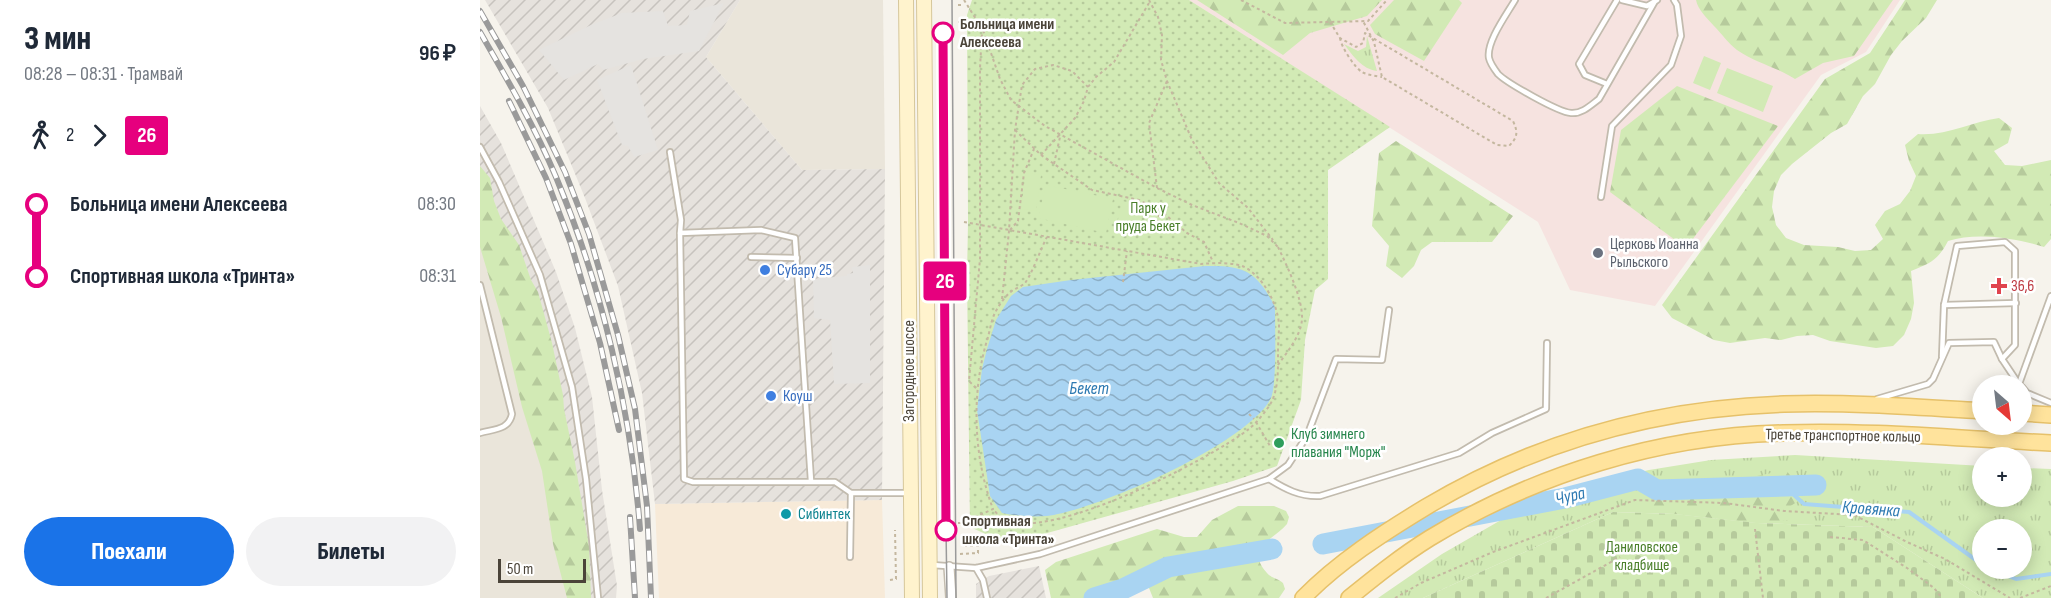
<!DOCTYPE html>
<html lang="ru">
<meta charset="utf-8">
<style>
:root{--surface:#fff;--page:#f2f2f3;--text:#1f2937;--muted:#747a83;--accent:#1a73e8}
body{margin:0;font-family:"Sofia Sans Condensed",sans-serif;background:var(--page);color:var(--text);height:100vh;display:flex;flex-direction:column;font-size:22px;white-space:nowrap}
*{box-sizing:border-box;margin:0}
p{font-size:20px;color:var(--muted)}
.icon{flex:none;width:33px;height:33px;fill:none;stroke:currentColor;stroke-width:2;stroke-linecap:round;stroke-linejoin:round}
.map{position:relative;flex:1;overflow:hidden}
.panel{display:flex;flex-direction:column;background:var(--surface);width:480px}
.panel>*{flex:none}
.badge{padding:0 12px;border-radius:4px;font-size:21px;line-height:39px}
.needle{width:39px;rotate:152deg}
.buttons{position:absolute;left:1492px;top:375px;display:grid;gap:12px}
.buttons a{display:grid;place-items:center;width:60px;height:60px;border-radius:50%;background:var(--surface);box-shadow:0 3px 15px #0003;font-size:30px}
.scale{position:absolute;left:18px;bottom:15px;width:88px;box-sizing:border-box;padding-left:6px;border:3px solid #4b4439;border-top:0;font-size:16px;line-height:21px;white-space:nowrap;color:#4b4439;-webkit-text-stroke:4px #fff;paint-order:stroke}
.map>.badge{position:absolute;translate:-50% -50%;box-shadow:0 0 0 3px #fff}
.legs{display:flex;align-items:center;gap:9px;height:66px;padding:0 24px;font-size:20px}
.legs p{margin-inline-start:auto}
.head{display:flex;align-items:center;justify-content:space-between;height:102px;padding:0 24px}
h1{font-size:33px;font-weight:800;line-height:45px}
.button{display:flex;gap:12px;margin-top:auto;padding:12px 24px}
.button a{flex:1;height:69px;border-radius:36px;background:var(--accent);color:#fff;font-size:24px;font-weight:800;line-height:69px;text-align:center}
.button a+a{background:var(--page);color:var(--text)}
ul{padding:0 24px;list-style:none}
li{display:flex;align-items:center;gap:21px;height:72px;font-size:22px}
li i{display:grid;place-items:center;width:9px;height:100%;margin:0 8px;background:currentColor}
li i::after{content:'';width:15px;height:15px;margin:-8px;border:4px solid;border-radius:50%;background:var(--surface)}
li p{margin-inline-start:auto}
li:first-child i{background:linear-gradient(#0000 50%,currentColor 0)}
li:last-child i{background:linear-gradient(currentColor 50%,#0000 0)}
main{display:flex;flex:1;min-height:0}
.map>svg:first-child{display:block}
.residential{fill:#eae5da}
.commercial{fill:#f7ead8}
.industrial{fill:url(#industrial-furrows)}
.medical{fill:#f6e3e0}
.grass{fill:url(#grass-tufts);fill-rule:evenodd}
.forest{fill:url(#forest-firs)}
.cemetery{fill:url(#cemetery-stones)}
.park{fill:url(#park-dots)}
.pitch{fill:#d2eab5}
.parking{fill:#e5e3e0}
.water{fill:url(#water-waves)}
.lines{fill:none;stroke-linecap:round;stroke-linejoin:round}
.stream{stroke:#a9d4f2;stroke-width:4}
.river{stroke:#a9d4f2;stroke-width:21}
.lane-casing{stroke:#c2bbae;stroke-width:8}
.street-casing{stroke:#c2bbae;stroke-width:12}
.secondary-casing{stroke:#d6c79b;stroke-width:16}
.primary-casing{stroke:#e6c16a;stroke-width:18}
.path{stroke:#c4b79f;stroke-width:2;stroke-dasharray:3 3;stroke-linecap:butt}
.lane{stroke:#fff;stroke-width:4.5}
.street{stroke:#fff;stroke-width:9}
.secondary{stroke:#fff3cd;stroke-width:14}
.primary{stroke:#ffe39c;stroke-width:15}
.tram{stroke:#9a9a9a;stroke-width:1.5}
.rail-casing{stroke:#9a9a9a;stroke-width:6}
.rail{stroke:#fff;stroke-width:4;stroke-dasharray:11;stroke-linecap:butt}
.line-1-casing{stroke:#fff;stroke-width:14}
.line-1{stroke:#e6007e;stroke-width:9}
.stop-1-dot{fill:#fff;stroke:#e6007e;stroke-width:3}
.worship-dot{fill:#6b7280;stroke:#fff;stroke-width:2}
.shop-dot{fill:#3f7fe0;stroke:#fff;stroke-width:2}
.health-dot{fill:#e0444e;stroke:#fff;stroke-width:2}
.leisure-dot{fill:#2e9e5b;stroke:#fff;stroke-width:2}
.culture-dot{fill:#0f9aa8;stroke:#fff;stroke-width:2}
.labels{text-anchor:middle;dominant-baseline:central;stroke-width:5;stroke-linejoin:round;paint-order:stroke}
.stop-label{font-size:16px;font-weight:bold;fill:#4b4439;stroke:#fff;text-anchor:start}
.park-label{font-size:16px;fill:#4a7f2a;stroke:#fff}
.worship-label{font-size:16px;fill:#5b616d;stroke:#fff;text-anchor:start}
.shop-label{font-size:16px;fill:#366cbe;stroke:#fff;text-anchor:start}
.health-label{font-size:16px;fill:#be3a42;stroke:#fff;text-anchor:start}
.street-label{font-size:16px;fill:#4b4439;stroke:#fff}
.leisure-label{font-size:16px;fill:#27864d;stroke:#fff;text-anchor:start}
.culture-label{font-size:16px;fill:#0d838f;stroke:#fff;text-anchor:start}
.water-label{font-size:18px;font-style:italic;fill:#2e7ab2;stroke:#fff}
</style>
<main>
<section class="panel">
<div class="head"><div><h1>3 мин</h1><p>08:28 – 08:31 · Трамвай</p></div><b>96 ₽</b></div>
<div class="legs"><svg class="icon" aria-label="walk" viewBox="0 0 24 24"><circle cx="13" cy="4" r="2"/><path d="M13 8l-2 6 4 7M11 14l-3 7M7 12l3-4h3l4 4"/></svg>2<svg class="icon" aria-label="forward" viewBox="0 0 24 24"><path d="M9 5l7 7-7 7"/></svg><b class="badge" style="background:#e6007e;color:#fff">26</b></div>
<ul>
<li><i style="color:#e6007e"></i><b>Больница имени Алексеева</b><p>08:30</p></li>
<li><i style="color:#e6007e"></i><b>Спортивная школа «Тринта»</b><p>08:31</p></li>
</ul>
<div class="button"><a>Поехали</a><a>Билеты</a></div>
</section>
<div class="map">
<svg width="1571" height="598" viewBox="0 0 1571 598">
<defs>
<pattern id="industrial-furrows" width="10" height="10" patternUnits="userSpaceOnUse" patternTransform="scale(1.5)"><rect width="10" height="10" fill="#e6e2dd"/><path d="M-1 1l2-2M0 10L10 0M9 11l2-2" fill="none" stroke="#c7c3be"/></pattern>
<pattern id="grass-tufts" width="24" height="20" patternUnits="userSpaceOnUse" patternTransform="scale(1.5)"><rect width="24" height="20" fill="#d2eab5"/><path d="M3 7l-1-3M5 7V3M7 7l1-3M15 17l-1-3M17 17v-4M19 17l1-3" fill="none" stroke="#b6ca9c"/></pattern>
<pattern id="forest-firs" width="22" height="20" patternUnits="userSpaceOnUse" patternTransform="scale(1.5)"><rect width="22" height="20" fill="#d2eab5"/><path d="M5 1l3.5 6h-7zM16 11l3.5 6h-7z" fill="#b6ca9c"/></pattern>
<pattern id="cemetery-stones" width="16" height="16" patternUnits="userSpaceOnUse" patternTransform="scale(1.5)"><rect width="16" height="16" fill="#d2eab5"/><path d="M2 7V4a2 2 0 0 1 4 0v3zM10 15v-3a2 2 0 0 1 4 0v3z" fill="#b6ca9c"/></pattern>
<pattern id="park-dots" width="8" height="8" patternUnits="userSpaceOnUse" patternTransform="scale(1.5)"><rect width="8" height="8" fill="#d2eab5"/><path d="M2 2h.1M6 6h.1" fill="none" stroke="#b6ca9c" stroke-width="1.8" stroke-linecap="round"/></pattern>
<pattern id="water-waves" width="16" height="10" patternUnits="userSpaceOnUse" patternTransform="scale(1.5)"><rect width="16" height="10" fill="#a9d4f2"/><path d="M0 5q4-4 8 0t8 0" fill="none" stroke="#8caec5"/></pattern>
</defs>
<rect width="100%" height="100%" fill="#f6f3ec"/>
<g class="residential">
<path d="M260,0H403L405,169L322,170L226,57Z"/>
<path d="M0,187L106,598H0Z"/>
</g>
<path class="commercial" d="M402,500L405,598H179L175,504Z"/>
<g class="industrial">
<path d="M5,0H260L226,57L322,170L405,169L402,500L175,504L162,393L138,286L105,198L68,108Z"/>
<path d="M0,106L21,143L76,272L95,328L112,397L122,490L137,586L136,598H106L0,187Z"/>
<path d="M559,566L566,598H496V584L509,576Z"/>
</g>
<path class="medical" d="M709,0H1420L1386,52L1341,75L1175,306L1090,290L1058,222Z"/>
<g class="grass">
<path d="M887,36L897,71C882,69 873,56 864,44L878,51L886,47Z"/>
<path d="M1315,455L1503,466V496H1542V468L1571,469V598H1503L1393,527L1277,523L1195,514L1133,512L943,598H898L962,554L1028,516L1108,485L1169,470L1231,460ZM1503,530H1542V568H1503Z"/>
</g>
<g class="forest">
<path d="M717,0H902L887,16L830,33L803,55Z"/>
<path d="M914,0H979L982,3L944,61L895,34L890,25Z"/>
<path d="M1216,0H1413L1374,56L1343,63L1315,79C1297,67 1275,63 1257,50C1248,43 1242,34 1234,26C1227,18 1218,10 1216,0Z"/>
<path d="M1425,0H1457L1446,18L1422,41L1411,55L1395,84L1383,96L1367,124L1351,133L1312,164L1301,175L1294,191L1292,207L1296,225L1306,238L1324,245L1358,247L1375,251L1391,250L1403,239L1395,225L1405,211L1420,204L1430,191L1436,176L1429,161L1425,145L1438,134C1467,136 1491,122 1519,118L1532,128L1528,143L1514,151L1525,165L1542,166L1571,160V239L1564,247C1535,238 1497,232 1468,241C1458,260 1451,263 1431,271L1434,303L1431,319L1424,335L1413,346L1396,348L1350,341L1333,335L1317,336L1301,340L1285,338L1250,343L1234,340L1192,318L1182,305L1345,79L1390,53Z"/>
<path d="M1197,86L1298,126L1206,248L1130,192L1141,130Z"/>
<path d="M916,141L1033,216L1012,242H952L941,250L934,266L922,278L906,266L909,246L892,226L899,153Z"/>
<path d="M0,166L10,178L14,201L21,219L39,245L51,280L58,292L72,343L83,395L84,409L95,462L109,546L111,598H87L73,544L62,471L42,407L21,317L0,247Z"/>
<path d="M1306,470L1326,496L1309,507L1312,520L1277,523L1195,514L1186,507H1172L1166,495L1176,482L1185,475L1209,481L1246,480L1267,478Z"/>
<path d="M758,506H794L806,511L809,517L807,524C794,540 764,547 787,573C791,578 798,578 803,583L805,589L799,598H673L669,588L660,585L623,598H571L565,570L576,562L677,529L704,537H717L732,520Z"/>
</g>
<path class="cemetery" d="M1133,512L1195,514L1277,523L1393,527L1503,598H943Z"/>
<path class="park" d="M492,0H709L910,127L848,170V279L835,290L825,340L821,400L797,466L753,481L528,544L490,527L487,277L488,222L487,15Z"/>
<g class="pitch">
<path d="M1224,56L1241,63L1230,90L1213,83Z"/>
<path d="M1247,68L1293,86L1283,112L1237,93Z"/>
<path d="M546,173L561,175L556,211L541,209Z"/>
<path d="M566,185L633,199L626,233L558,218Z"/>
<path d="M642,201L657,204L650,236L635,233Z"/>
</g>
<g class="parking">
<path d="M244,3L219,51L163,59L123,70L118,64L84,80L59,50L111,25L142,13L183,11L188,26L207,25L210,11Z"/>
<path d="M151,65L178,150L154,157L148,146L142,145L117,80Z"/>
<path d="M390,265V383L354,384L350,320L334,318L333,279L367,276V274L373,273L372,267Z"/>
</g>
<path class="water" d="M725,266C764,265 777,271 795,307C795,324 797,386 791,398C769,443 617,510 567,516C552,517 536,516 522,513L510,496L497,410L502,369L507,349L516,320L531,296L543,287L591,280Z"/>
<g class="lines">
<g class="stream">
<path d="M1304,486L1324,504L1429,512L1503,565"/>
<path d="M1508,568L1536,579L1571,574"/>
</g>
<g class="river">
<path d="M843,544L1085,498L1158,479L1177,490L1336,485"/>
<path d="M614,598L643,589L688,567L792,549"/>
</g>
<defs>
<g id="lane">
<path d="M1035,0C1027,14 1006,42 1009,58C1010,63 1015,70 1018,74C1027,83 1078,112 1091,113C1102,114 1111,105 1119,99L1174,3"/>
<path d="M1142,0L1167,6L1177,0"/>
<path d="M1127,84L1105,75L1099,64L1137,0"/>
<path d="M0,147L19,182L60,275L92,387L106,479L118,598"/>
<path d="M190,152L201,220L200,233L281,230L315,238L331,481"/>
<path d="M1121,197L1132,126L1191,65L1201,36L1197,5L1194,0"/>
<path d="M200,233L204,479L213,482H355L371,493H430"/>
<path d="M271,257L317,258"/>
<path d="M0,285L32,414C29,430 14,429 0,433"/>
<path d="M1464,305L1536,303"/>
<path d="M1462,357L1464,305L1477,246L1525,242L1535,251V345L1522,359"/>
<path d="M1539,384L1571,296"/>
<path d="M1542,387L1547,393L1571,403"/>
<path d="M1397,399L1448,384L1453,379L1469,343L1514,342L1522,359L1540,386"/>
<path d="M789,479C805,489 820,497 840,496L979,453L1012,433L1066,409L1067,343"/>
<path d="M370,557L371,493"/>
<path d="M452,565L496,568L560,554L789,479L808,465L827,436L856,359L902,360L909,310"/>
<path d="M496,568L503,580L507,598"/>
</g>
<path id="street" d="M469,567L471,598"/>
<g id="secondary">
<path d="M426,0L432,598"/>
<path d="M444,0L450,598"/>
</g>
<g id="primary">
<path d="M1542,413L1571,415"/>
<path d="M823,598C858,562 903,533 946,507C1055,442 1177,408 1304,404C1370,402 1437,407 1503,411"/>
<path d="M869,598C895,577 921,556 950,538C1056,474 1179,436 1303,433C1392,430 1482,439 1571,443"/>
</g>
</defs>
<use href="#lane" class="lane-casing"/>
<use href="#street" class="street-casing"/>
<use href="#secondary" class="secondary-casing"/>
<use href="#primary" class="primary-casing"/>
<g class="path">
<path d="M484,0L503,30L520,79L531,100L565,126L677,188L712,205L759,223L787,236L798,247"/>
<path d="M669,0L678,17L682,35L681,60L687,81L712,140L739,183L768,208L793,240"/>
<path d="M761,0L805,23L888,21L907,0"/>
<path d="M478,5H483"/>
<path d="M478,22H483"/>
<path d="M850,22L860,38L876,47L883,43L885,33L891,37L1033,121C1038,132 1038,137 1029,146L1017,145L902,77L894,42L883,21"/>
<path d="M860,38C861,47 875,68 882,72C887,75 897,76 902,77"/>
<path d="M535,130L561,155L612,190L659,200L681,211L707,233L724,242L733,262"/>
<path d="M561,155L595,118L604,101L608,87L616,77L634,62L669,3"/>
<path d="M574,164L580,137"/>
<path d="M677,188L669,123L687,81"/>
<path d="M484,222L721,264C734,263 749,262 762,266C782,274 798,304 799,325C799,334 798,343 798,352C798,371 799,394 787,409C782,416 775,424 769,429C730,459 567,544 522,519C519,517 516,512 513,509"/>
<path d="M674,228L681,211"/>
<path d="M530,230L538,221L544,173L554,149"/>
<path d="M643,282L647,251"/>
<path d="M522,299L529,231L535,130L542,85L555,69L573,65L592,71L608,87"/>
<path d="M798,365C807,352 821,336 822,319C823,299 807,266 798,247"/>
<path d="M496,388L489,381L500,259V68L502,32"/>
<path d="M769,414L774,419"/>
<path d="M776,422L790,446"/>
<path d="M478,523H482L513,509C493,456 491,391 508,337C510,330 511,322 514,315C518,306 525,296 533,290C537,288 542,286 545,283C552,274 561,248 567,237"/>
<path d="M1275,529L1283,598"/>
<path d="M1350,537L1383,540L1427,568L1454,588L1462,598"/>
<path d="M480,554L498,553V546H485"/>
<path d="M410,580L416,579L415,530"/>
<path d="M915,598L941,583L1013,552L1155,500L1244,503L1304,511L1374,515L1427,542L1465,559L1530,598"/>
<path d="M1066,598L1140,557"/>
<path d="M1540,598L1571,586"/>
</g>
<use href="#lane" class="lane"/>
<use href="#street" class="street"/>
<use href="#secondary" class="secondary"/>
<use href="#primary" class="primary"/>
<g class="tram">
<path d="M472,0L476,598"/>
<path d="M466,528L467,598"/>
</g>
<defs>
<g id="rail">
<path d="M0,11L43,86L85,172L109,234L138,335L155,409L167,506L171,598"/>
<path d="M0,32C27,79 55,127 76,177C122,287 151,410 160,529"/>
<path d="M29,101L66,178L91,244L120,343L139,430"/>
<path d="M150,517L155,598"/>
</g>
</defs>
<use href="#rail" class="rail-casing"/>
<use href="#rail" class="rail"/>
</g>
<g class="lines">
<defs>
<path id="line-1" d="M463,33L466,530"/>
</defs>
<use href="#line-1" class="line-1-casing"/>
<use href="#line-1" class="line-1"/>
</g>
<g class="stop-1-dot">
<circle cx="463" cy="33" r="10"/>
<circle cx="466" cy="530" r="10"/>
</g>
<circle class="worship-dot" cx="1118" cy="253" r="6"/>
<g class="shop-dot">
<circle cx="285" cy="270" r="6"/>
<circle cx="291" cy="396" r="6"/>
</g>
<path class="health-dot" d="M1516 277h6v6h6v6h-6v6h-6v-6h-6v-6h6z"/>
<circle class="leisure-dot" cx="799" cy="443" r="6"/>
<circle class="culture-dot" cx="306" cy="514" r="6"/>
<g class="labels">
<g class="stop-label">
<text x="480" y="24">Больница имени<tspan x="480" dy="18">Алексеева</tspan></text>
<text x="482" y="521">Спортивная<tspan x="482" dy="18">школа «Тринта»</tspan></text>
</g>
<g class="park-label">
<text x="668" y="208">Парк у<tspan x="668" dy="18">пруда Бекет</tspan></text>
<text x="1162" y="547">Даниловское<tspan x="1162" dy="18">кладбище</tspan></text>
</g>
<g class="worship-label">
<text x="1130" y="244">Церковь Иоанна<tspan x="1130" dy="18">Рыльского</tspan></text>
</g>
<g class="shop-label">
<text x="297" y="270">Субару 25</text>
<text x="303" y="396">Коуш</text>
</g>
<g class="health-label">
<text x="1531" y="286">36,6</text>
</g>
<g class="street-label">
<text transform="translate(429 371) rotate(-90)">Загородное шоссе</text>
<text transform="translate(1363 436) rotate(1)">Третье транспортное кольцо</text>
</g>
<g class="leisure-label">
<text x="811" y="434">Клуб зимнего<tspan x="811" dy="18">плавания "Морж"</tspan></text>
</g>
<g class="culture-label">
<text x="318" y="514">Сибинтек</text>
</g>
<g class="water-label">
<text x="609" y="388">Бекет</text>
<text transform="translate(1090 496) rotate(-13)">Чура</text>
<text transform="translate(1391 509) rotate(4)">Кровянка</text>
</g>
</g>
</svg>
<div class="buttons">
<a><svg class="needle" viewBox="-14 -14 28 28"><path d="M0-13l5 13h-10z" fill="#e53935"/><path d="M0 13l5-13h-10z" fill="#747a83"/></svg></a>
<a>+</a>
<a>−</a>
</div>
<div class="scale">50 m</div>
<b class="badge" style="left:465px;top:281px;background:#e6007e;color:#fff">26</b>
</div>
</main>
